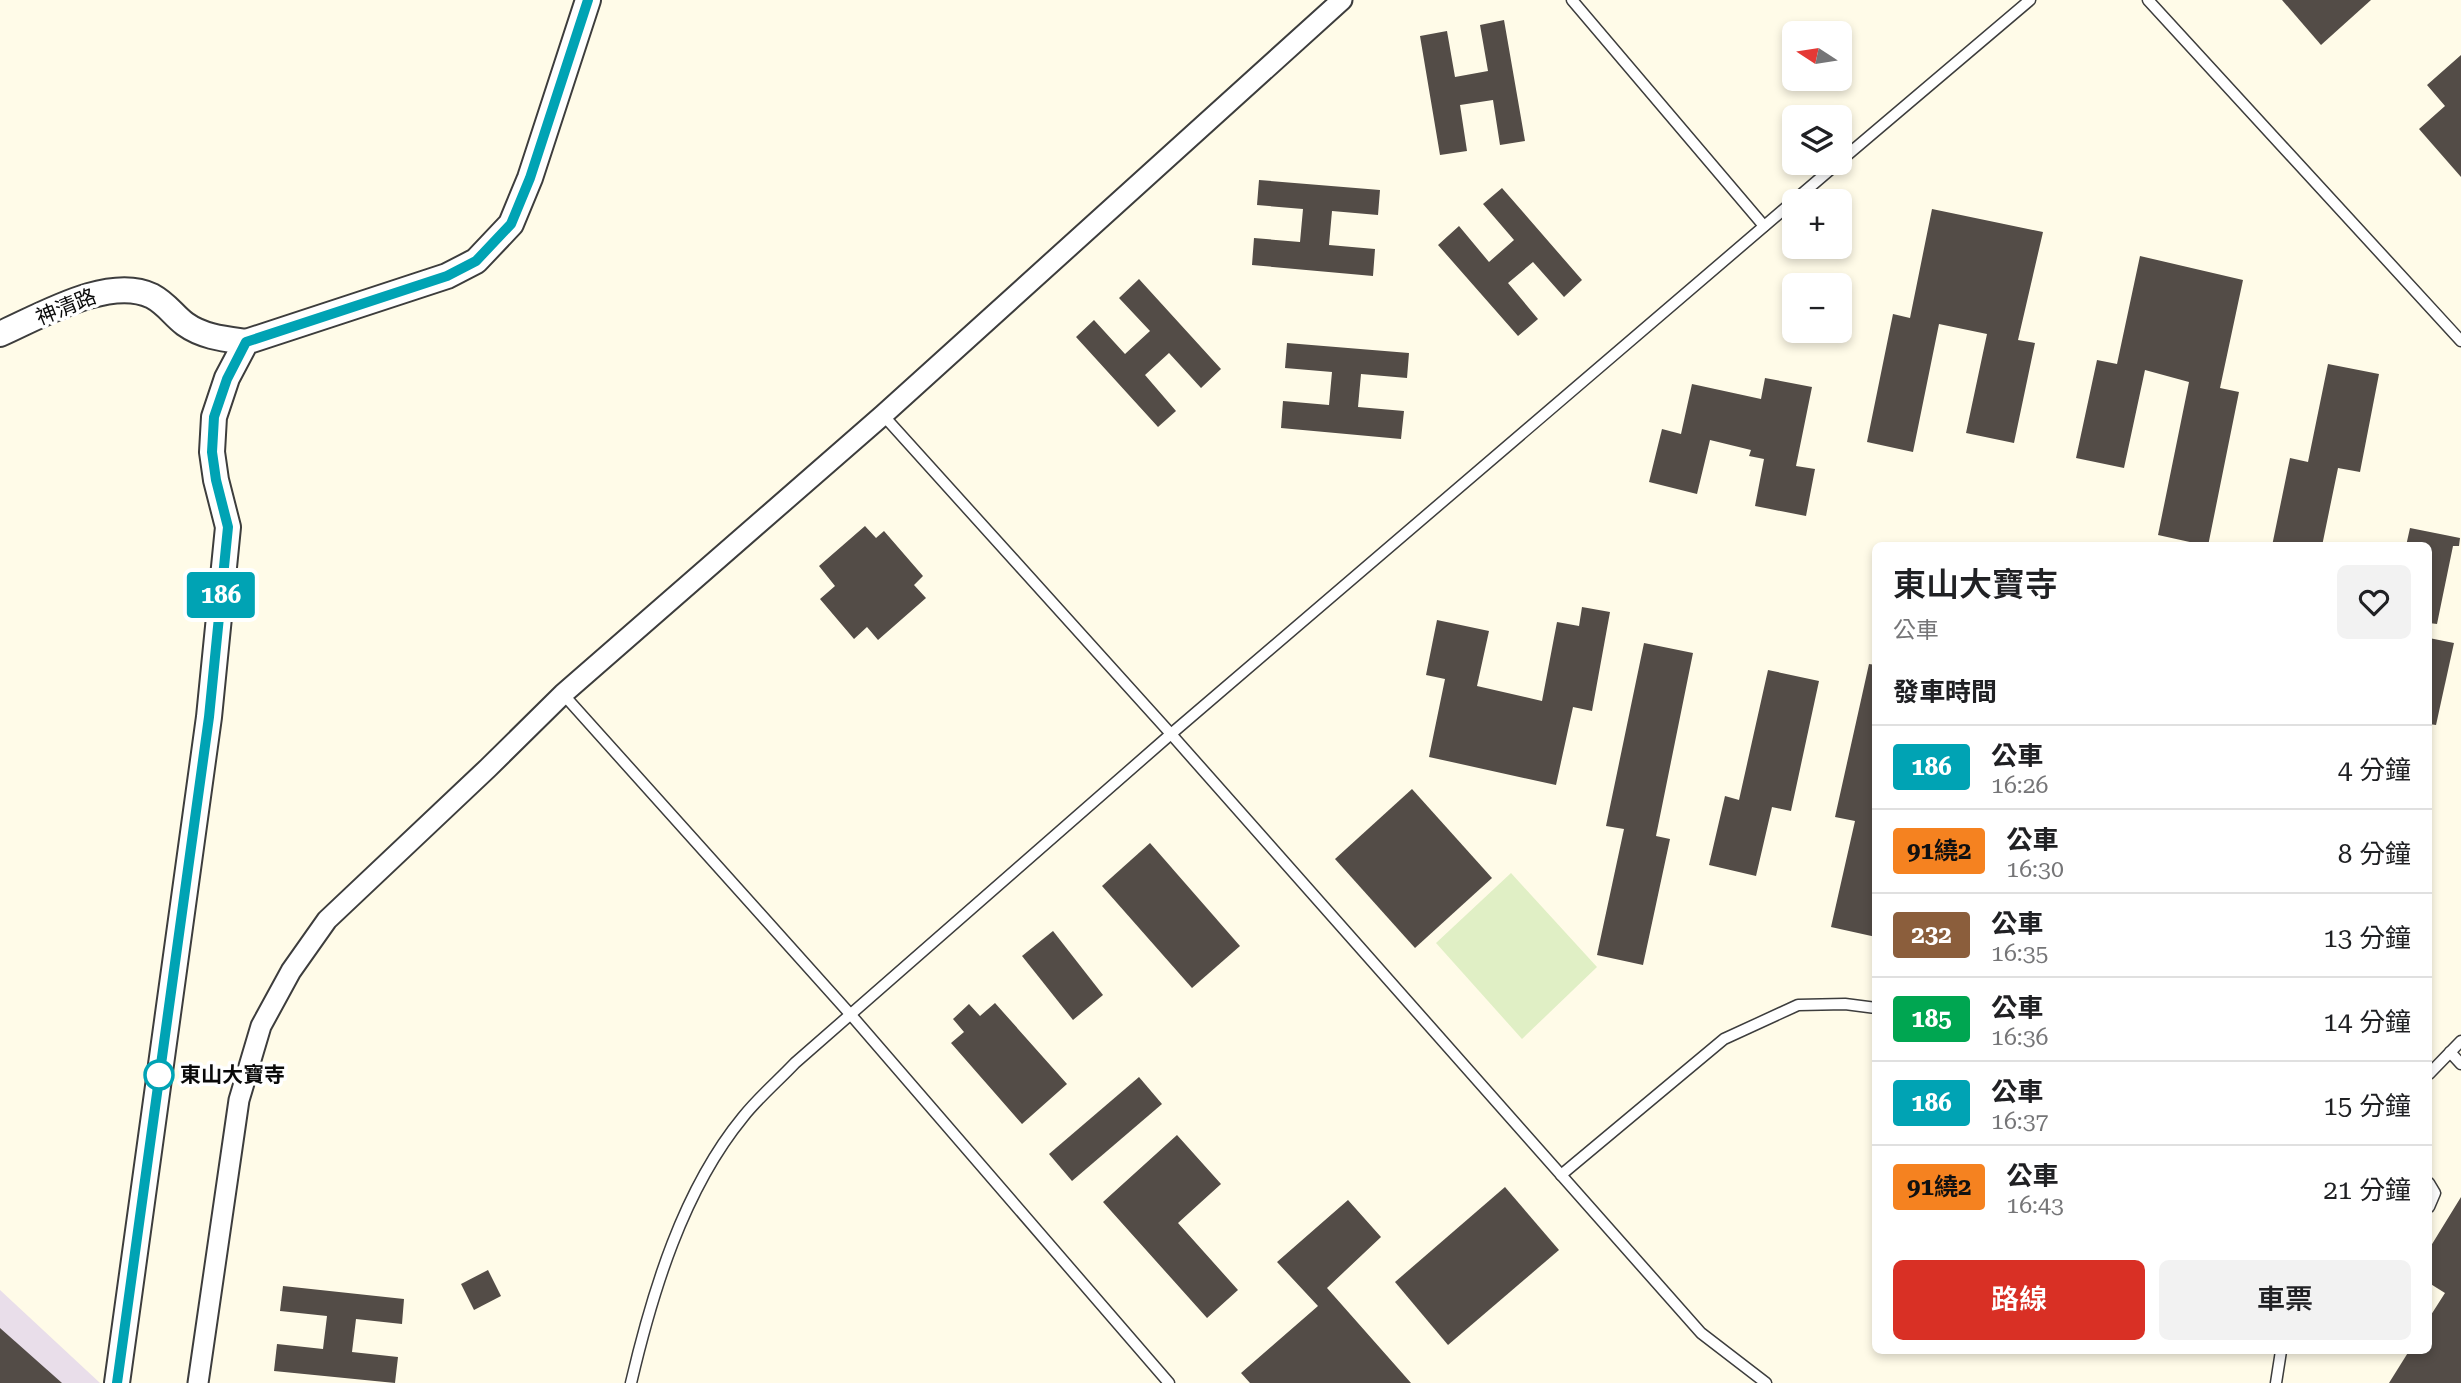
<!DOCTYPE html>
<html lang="zh-TW">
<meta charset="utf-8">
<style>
:root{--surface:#fff;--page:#f2f2f2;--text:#202124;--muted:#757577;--line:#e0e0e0;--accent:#d93025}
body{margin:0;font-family:"Roboto Serif","Noto Sans TC",serif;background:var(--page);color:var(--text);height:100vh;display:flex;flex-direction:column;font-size:26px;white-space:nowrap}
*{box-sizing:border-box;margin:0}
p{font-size:23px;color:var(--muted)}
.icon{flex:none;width:38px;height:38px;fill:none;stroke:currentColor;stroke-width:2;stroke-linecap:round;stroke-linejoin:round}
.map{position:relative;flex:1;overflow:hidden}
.sheet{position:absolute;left:1872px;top:542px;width:560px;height:812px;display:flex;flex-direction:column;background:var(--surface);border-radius:10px;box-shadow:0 4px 10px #0003}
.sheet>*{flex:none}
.badge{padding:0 14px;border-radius:5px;font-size:24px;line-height:46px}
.needle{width:46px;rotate:282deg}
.fabs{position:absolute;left:1782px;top:21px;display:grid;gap:14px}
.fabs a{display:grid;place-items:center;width:70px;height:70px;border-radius:10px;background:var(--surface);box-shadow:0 4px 10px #0003;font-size:35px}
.map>.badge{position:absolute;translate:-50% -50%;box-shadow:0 0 0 4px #fff}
h2{padding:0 21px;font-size:26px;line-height:63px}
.round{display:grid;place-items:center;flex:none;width:74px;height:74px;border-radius:10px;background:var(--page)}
.headline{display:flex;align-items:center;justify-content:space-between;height:119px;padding:0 21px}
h1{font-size:33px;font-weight:600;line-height:52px}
.action{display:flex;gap:14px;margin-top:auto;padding:14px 21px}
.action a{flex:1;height:80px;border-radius:10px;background:var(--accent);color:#fff;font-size:28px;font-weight:600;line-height:80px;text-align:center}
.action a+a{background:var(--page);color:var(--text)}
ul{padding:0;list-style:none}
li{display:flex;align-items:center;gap:21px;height:84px;padding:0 21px;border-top:2px solid var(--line)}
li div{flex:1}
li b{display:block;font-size:26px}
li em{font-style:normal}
li .badge{min-width:77px;font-weight:700;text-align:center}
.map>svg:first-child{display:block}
.industrial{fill:#e9deea}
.pitch{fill:#e0efc5}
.building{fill:#534c47}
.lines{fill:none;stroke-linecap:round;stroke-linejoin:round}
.service-casing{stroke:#3d3d3d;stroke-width:13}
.minor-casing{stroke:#3d3d3d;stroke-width:23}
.tertiary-casing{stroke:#3d3d3d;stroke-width:28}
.service{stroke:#fff;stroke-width:10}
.minor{stroke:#fff;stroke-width:19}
.tertiary{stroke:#fff;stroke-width:24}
.line-casing{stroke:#fff;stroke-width:16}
.line{stroke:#00a3b4;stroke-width:10}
.stop-dot{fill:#fff;stroke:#00a3b4;stroke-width:3.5}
.labels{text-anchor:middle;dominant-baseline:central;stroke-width:7;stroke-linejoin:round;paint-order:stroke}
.street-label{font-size:21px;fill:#0a0a0a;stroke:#fff}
.stop-label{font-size:21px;font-weight:bold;fill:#0a0a0a;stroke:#fff;text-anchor:start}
</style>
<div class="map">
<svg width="2461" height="1383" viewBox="0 0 2461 1383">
<rect width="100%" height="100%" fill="#fffbe8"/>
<path class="industrial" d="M0,1290L100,1383H0Z"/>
<path class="pitch" d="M1511,873L1597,967L1522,1039L1436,943Z"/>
<g class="building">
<path d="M2282,0H2371L2321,45Z"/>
<path d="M1504,20L1525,141L1500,145L1493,100L1460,105L1467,151L1440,155L1420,36L1447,31L1455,77L1488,71L1480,25Z"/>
<path d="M2461,55V177L2419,129L2445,106L2427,85Z"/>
<path d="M1259,180L1380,190L1378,215L1332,211L1329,245L1375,249L1373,276L1252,265L1254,238L1300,242L1303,209L1257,205Z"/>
<path d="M1502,188L1582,280L1564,297L1533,262L1508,283L1538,319L1518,336L1438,245L1459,226L1489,262L1514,240L1483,204Z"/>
<path d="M1932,209L2043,232L2018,340L2035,343L2014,443L1966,433L1987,334L1939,324L1913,452L1867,442L1893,314L1910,318Z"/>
<path d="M2140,256L2243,280L2220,388L2239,392L2208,546L2158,535L2189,382L2145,370L2124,468L2076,458L2097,360L2117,364Z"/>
<path d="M1139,279L1221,369L1201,388L1169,353L1145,375L1176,411L1158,427L1076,337L1094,320L1125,354L1150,331L1119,298Z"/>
<path d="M1287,343L1409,353L1407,378L1361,374L1358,407L1404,411L1401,439L1281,428L1283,401L1329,405L1332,372L1285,368Z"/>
<path d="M2328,364L2379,374L2360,472L2338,468L2322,546H2272L2290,458L2308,462Z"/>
<path d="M1765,378L1812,387L1796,466L1815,469L1806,516L1755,506L1764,459L1749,456L1751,450L1710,440L1697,494L1649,482L1662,429L1681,434L1692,384L1761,399Z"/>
<path d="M865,526L876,538L884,531L923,576L914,585L926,598L878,640L867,627L854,639L820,599L835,586L819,566Z"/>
<path d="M2410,528L2460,538L2459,546H2453L2437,624L2429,623V546H2406Z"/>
<path d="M1582,607L1610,612L1592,711L1573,707L1556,785L1429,757L1445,679L1426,675L1437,620L1489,631L1477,686L1542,701L1557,622L1579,626Z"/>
<path d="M2429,638L2454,643L2436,725L2429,724Z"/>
<path d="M1644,643L1693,653L1656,836L1670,839L1643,965L1597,955L1624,829L1606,826Z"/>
<path d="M1869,664L1876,665V937L1831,927L1855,821L1835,817Z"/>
<path d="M1768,670L1819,681L1791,811L1772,807L1756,876L1709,865L1725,796L1739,800Z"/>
<path d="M1412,789L1492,878L1415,948L1335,859Z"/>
<path d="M1150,843L1240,946L1192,988L1102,886Z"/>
<path d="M1053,931L1103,995L1073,1020L1022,956Z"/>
<path d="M995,1003L1067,1084L1022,1124L951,1043L964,1032L953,1019L969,1004L980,1016Z"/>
<path d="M1139,1077L1162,1104L1072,1181L1049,1154Z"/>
<path d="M1177,1135L1221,1184L1178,1223L1238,1290L1207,1318L1103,1202Z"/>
<path d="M1505,1187L1559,1250L1448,1345L1395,1282Z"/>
<path d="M2461,1197V1383H2389L2409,1351H2429V1318L2445,1293L2429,1283V1249Z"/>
<path d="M1348,1200L1381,1237L1327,1288L1411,1383H1250L1241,1373L1318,1306L1277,1262Z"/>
<path d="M488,1270L501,1296L474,1310L461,1284Z"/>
<path d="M283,1286L404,1299L402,1324L356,1319L352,1352L398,1357L395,1383L274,1371L277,1344L323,1349L327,1316L280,1311Z"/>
<path d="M0,1328L62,1383H0Z"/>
</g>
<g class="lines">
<defs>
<g id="service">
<path d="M1572,0L1764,226"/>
<path d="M2148,0L2461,341"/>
<path d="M1839,162L2030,0"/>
<path d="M883,415L1171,734L1701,1333L1766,1383"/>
<path d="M563,694L851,1015L1169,1383"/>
<path d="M2450,1052L2461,1064"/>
<path d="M2429,1074L2461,1041"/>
<path d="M1561,1175L1724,1039L1798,1005L1845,1004L1876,1008"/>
<path d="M2429,1183L2435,1193L2429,1207"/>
<path d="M631,1383C652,1293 683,1190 743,1117C758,1098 778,1081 795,1063L1171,734L1838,163"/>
<path d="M2276,1383L2281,1351"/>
</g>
<path id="minor" d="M198,1383L239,1100L261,1026L291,971L327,920L488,768L563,694L883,415L1342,0"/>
<g id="tertiary">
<path d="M0,334C41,316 109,275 152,296C167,304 173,315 185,324C203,337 225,339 246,342"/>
<path d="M117,1383L209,717L228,527L216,480L212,452L214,417L227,378L246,342L447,276L476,261L511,224L530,178L588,0"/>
</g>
</defs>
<use href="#service" class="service-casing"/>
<use href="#minor" class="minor-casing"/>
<use href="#tertiary" class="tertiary-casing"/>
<use href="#service" class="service"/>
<use href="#minor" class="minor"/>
<use href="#tertiary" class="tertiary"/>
</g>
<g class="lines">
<defs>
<path id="line" d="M117,1383L209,717L228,527L216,480L212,452L214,417L227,379L246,342L447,276L476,261L511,224L530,178L588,0"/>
</defs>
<use href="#line" class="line-casing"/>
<use href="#line" class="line"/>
</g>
<circle class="stop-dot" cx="159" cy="1075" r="14"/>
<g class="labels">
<g class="street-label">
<text transform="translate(66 307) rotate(-22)">神清路</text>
</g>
<g class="stop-label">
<text x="180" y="1075">東山大寶寺</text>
</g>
</g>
</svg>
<div class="fabs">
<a><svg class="needle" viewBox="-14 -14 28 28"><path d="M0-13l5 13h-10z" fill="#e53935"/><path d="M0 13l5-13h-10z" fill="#757577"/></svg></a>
<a><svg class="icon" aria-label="layers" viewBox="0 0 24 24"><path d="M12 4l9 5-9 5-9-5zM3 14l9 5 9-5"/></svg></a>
<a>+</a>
<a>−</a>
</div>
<b class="badge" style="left:221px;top:595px;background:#00a3b4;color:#fff">186</b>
<section class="sheet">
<div class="headline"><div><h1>東山大寶寺</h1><p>公車</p></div><a class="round"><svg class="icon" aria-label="heart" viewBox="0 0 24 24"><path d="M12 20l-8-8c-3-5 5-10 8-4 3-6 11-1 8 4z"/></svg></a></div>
<h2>發車時間</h2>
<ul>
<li><span class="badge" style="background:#00a3b4;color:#fff">186</span><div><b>公車</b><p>16:26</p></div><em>4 分鐘</em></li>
<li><span class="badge" style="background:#f58220;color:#111">91繞2</span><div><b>公車</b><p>16:30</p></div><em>8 分鐘</em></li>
<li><span class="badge" style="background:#8b5e3c;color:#fff">232</span><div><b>公車</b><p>16:35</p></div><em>13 分鐘</em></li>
<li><span class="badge" style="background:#00a651;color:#fff">185</span><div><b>公車</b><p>16:36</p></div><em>14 分鐘</em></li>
<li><span class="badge" style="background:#00a3b4;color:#fff">186</span><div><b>公車</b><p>16:37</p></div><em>15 分鐘</em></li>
<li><span class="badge" style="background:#f58220;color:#111">91繞2</span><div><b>公車</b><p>16:43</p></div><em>21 分鐘</em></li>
</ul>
<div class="action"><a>路線</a><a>車票</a></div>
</section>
</div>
